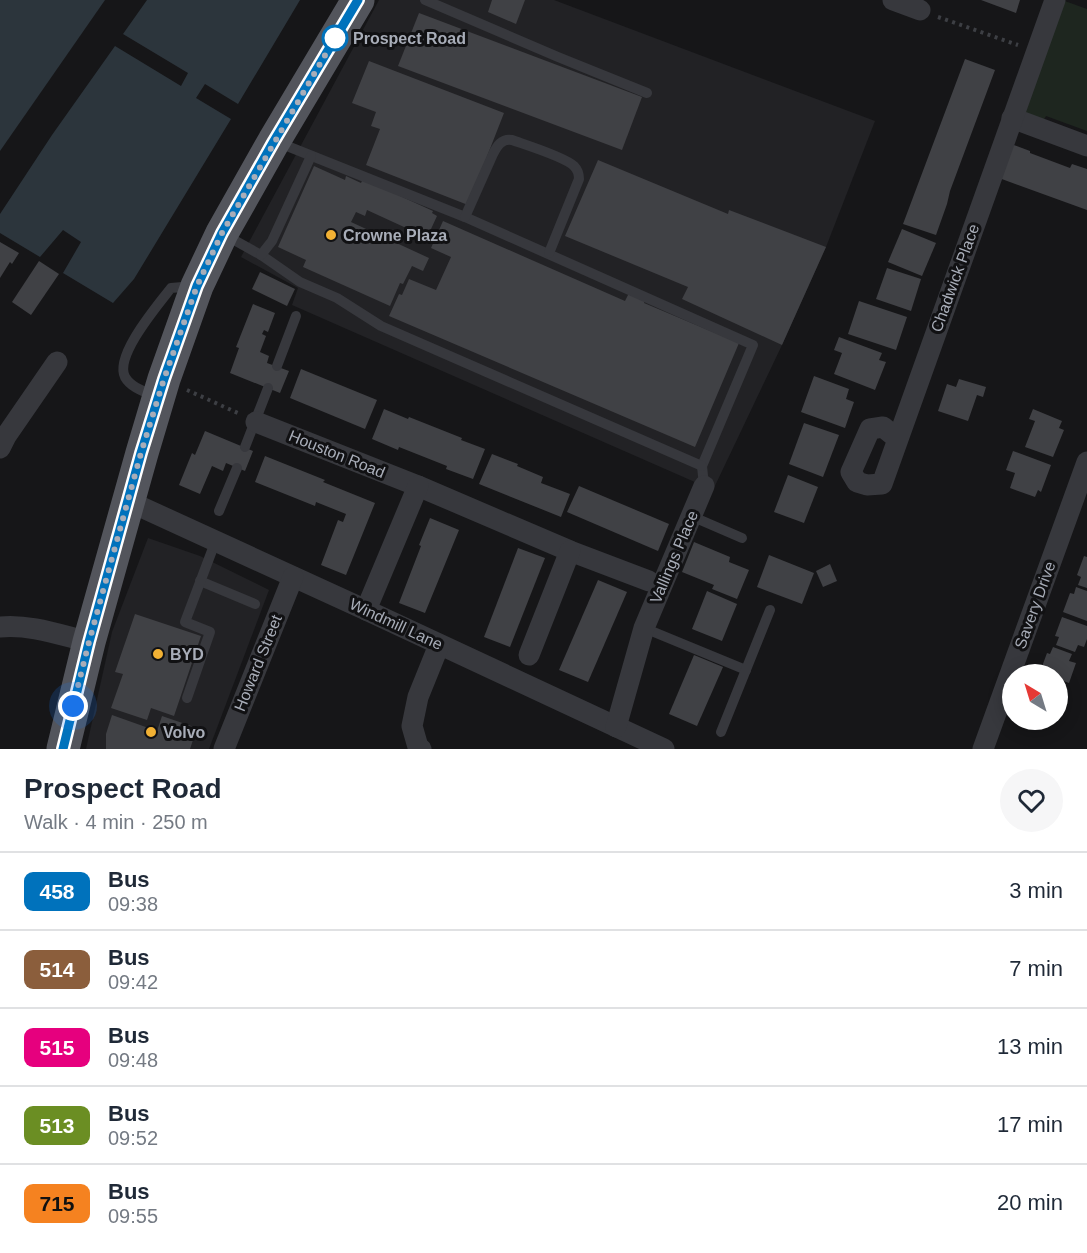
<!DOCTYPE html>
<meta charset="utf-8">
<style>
:root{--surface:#fff;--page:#f6f6f7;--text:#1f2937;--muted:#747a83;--line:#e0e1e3}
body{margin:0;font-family:Helvetica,sans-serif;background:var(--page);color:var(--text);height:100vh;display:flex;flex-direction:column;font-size:22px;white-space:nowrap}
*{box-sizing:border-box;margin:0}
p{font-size:20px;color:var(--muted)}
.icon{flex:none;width:33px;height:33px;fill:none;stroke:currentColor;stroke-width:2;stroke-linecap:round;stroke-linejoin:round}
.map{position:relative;height:749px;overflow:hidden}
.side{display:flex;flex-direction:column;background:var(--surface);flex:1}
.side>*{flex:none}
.badge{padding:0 12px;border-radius:9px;font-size:21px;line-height:39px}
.needle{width:39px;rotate:322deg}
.buttons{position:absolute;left:1002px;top:664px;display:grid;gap:12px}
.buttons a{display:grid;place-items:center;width:66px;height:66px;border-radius:50%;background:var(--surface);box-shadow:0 3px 15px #0003;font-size:30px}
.you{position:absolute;width:30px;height:30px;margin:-15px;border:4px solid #fff;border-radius:50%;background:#1a73e8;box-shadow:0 0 0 9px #1a73e833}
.map>.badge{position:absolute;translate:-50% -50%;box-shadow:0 0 0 3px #fff}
.round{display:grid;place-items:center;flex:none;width:63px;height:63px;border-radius:32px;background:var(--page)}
.headline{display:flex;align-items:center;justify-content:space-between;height:102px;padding:0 24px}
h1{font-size:28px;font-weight:700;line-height:45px}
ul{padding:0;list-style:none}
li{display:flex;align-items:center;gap:18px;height:78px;padding:0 24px;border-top:2px solid var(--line)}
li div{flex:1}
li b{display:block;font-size:22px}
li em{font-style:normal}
li .badge{min-width:66px;font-weight:700;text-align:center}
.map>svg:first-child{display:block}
.built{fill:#222225}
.green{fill:#1e261f}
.water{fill:#2c353c}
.building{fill:#404145}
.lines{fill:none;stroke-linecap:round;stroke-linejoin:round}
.path{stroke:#3d3f44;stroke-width:4;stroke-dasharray:3 4.5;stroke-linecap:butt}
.service{stroke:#37383d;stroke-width:10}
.minor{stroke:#37383d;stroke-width:21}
.primary{stroke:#53555c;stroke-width:33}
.line-casing{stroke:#fff;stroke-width:14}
.line{stroke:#0072bc;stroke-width:9}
.walk{stroke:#a8adb8;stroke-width:6;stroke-dasharray:0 10.8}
.stop-dot{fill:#fff;stroke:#0072bc;stroke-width:3}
.poi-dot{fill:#f2b134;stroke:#111113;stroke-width:2}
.labels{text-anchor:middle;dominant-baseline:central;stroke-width:6;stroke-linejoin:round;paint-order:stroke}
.stop-label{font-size:16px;font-weight:bold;fill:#a8adb8;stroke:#111113;text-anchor:start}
.poi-label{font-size:16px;font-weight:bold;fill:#a8adb8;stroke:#111113;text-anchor:start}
.street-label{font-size:16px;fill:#a8adb8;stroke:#111113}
</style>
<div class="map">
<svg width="1087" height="749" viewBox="0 0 1087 749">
<rect width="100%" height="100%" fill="#161618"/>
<g class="built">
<path d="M379,0H554L875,121L826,247L782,345L713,490L292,305L298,288L241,257Z"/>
<path d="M148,538L200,556L269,590L209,749H86L112,632Z"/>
</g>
<path class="green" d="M1062,0L1087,9V131L1046,116L1042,123L1025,114Z"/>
<g class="water">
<path d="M0,0H105L0,151Z"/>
<path d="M147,0H300L238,104L205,84L196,98L231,119L134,279L113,303L63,273L81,242L63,230L40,257L0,233V214L52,135L115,46L181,86L188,73L123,34Z"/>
</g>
<g class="building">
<path d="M492,0H525L516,24L488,12Z"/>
<path d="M981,0H1020L1016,13Z"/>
<path d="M419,13L642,97L622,150L398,66Z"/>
<path d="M965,59L995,70L950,191L947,204L936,235L903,224Z"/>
<path d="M369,61L504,113L468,205L366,165L380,129L371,126L376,112L352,103Z"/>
<path d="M1011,144L1030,151V153L1070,168L1072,164L1087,169V210L999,178Z"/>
<path d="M598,160L728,214L729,210L826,247L782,345L682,299L688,287L565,236Z"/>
<path d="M314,166L345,180L346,176L361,183L363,179L433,211L432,213L437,216L425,242L415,237L417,233L367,210L365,216L356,212L351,222L429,258L423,271L412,266L403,284L400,283L390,306L303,267L306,260L278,247Z"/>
<path d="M443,221L625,301L629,293L645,300L644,303L739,343L695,447L389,316L399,294L402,295L409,279L436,290L451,257L431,248Z"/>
<path d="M902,229L936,243L922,276L888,262Z"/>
<path d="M0,242L19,253L12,264L10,262L0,278Z"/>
<path d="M39,261L59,274L31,315L12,302Z"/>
<path d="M887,268L921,279L911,311L876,299Z"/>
<path d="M260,272L295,289L287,306L252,289Z"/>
<path d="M859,301L907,317L896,350L848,334Z"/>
<path d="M253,304L275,313L268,332L264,330L262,334L266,336L260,352L269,356L267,363L289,371L280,393L230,373L239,348L236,347Z"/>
<path d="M839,337L882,353L879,360L886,362L875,390L834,374L842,353L834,350Z"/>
<path d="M301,369L377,400L365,429L290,398Z"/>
<path d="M814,376L849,389L846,399L854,402L845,428L801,412Z"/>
<path d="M959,379L986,387L983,397L977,395L968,421L938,411L947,384L956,387Z"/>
<path d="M384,409L408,419L409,417L462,438L461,440L485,449L473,479L446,469L447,466L399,447L398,450L372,439Z"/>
<path d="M1033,409L1062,421L1059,428L1064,430L1053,457L1025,447L1035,421L1029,419Z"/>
<path d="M804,423L839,435L823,477L789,464Z"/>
<path d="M205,431L253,451L245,471L226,463L223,471L212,466L200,494L179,485L192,453L195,455Z"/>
<path d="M1013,451L1051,465L1041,492L1038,490L1035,497L1010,488L1015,473L1006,470Z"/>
<path d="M492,454L518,464L517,466L543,477L541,483L570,494L561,517L479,484Z"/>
<path d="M265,456L325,480L323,482L375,503L346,575L321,565L338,520L343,522L346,514L316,502L315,506L255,482Z"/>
<path d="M788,475L818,487L804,523L774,512Z"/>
<path d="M579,486L669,524L658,551L567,512Z"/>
<path d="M430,518L459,530L425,613L399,603L421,546L419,545Z"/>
<path d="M694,542L730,557L729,562L749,570L737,599L712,589L714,585L682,572Z"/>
<path d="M518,548L545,558L510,647L484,637Z"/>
<path d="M769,555L814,573L802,604L757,587Z"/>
<path d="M1084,556L1087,557V588L1078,585L1081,577L1077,575Z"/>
<path d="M830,564L837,581L823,587L816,571Z"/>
<path d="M598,580L627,592L588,682L559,670Z"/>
<path d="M1076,587L1087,591V621L1063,612L1070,593L1074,594Z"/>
<path d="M707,591L737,604L722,641L692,629Z"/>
<path d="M135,614L201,636L174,716L151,708L147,720L111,708L123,674L115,672Z"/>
<path d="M1062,617L1087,626V639L1084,647L1078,645L1075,652L1056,645L1059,637L1055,636Z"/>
<path d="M1053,647L1072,654L1069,661L1076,663L1069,683L1058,679V675H1047L1040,672L1047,653L1050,654Z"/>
<path d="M694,655L723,667L697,726L669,714Z"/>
<path d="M112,715L157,731L162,716L197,728L190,749H106V734Z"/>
</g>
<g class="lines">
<g class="path">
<path d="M938,17L1018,45"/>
<path d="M187,390L240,414"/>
</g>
<g class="service">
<path d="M425,0L558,57L647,93"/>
<path d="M277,142L465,217L753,345L702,466L704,486"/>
<path d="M465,217L493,154C497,146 502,138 512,140C526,145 565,157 574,166C578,170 579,174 579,179L549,253"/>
<path d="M225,235L261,255L300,282L337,298L381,326L702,466"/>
<path d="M261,255L272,241L311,156"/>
<path d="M277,366L296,316"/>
<path d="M157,397C146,392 131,388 125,377C114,356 158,305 171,288L194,286"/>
<path d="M245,447L268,388"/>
<path d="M219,511L237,468"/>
<path d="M691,516L742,538"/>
<path d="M200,581L255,604"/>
<path d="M644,628L746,670"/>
<path d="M187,698L210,632L185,622L216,540"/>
<path d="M721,732L770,610"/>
</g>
<g class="minor">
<path d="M893,0L920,10"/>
<path d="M1012,118L1087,146"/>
<path d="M256,422L418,486L570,551L649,581"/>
<path d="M898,439L883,427L870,429L851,472L857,482L867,485L882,484L1055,0"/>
<path d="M0,448L6,436L57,362"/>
<path d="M128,501L366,610L664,749"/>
<path d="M366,610L418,486"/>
<path d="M0,627C30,624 60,635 89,642"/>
<path d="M529,655L570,551"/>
<path d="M616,727L644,628L704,486"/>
<path d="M224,749L293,577"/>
<path d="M421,749L418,747L412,726L418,697L439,645"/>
<path d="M983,749L1087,462"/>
</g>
<path class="primary" d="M63,749L89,642L142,453L164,379L197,286L222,233L274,141L358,0"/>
</g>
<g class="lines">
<defs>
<path id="line" d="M63,749L89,642L141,453L164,379L197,286L222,233L274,141L358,0"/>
</defs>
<use href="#line" class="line-casing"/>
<use href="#line" class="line"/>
<path class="walk" d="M73,706L89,642L141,453L164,379L197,286L222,233L335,38"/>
</g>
<circle class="stop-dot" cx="335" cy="38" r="12"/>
<g class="poi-dot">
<circle cx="331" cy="235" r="6"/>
<circle cx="158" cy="654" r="6"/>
<circle cx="151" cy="732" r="6"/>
</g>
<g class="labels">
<g class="stop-label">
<text x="353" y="38">Prospect Road</text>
</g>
<g class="poi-label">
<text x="343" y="235">Crowne Plaza</text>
<text x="170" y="654">BYD</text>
<text x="163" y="732">Volvo</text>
</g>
<g class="street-label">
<text transform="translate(955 278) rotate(-70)">Chadwick Place</text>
<text transform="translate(337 454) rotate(22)">Houston Road</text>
<text transform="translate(674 557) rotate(-67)">Vallings Place</text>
<text transform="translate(1035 605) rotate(-70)">Savery Drive</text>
<text transform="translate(396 624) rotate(25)">Windmill Lane</text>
<text transform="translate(258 663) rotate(-68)">Howard Street</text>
</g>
</g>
</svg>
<div class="buttons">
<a><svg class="needle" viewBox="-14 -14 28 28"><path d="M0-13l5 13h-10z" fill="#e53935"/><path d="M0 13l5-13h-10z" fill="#747a83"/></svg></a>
</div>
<div class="you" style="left:73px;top:706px"></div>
</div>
<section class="side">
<div class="headline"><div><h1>Prospect Road</h1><p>Walk · 4 min · 250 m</p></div><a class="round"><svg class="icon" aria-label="heart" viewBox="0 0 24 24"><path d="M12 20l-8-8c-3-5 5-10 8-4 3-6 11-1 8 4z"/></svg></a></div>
<ul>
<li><span class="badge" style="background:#0072bc;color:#fff">458</span><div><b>Bus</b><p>09:38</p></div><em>3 min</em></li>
<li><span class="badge" style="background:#8b5e3c;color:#fff">514</span><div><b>Bus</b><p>09:42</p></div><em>7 min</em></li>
<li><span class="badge" style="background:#e6007e;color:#fff">515</span><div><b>Bus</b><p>09:48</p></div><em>13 min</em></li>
<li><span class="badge" style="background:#6b8e23;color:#fff">513</span><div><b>Bus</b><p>09:52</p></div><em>17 min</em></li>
<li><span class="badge" style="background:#f58220;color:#111">715</span><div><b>Bus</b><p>09:55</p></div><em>20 min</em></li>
</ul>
</section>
